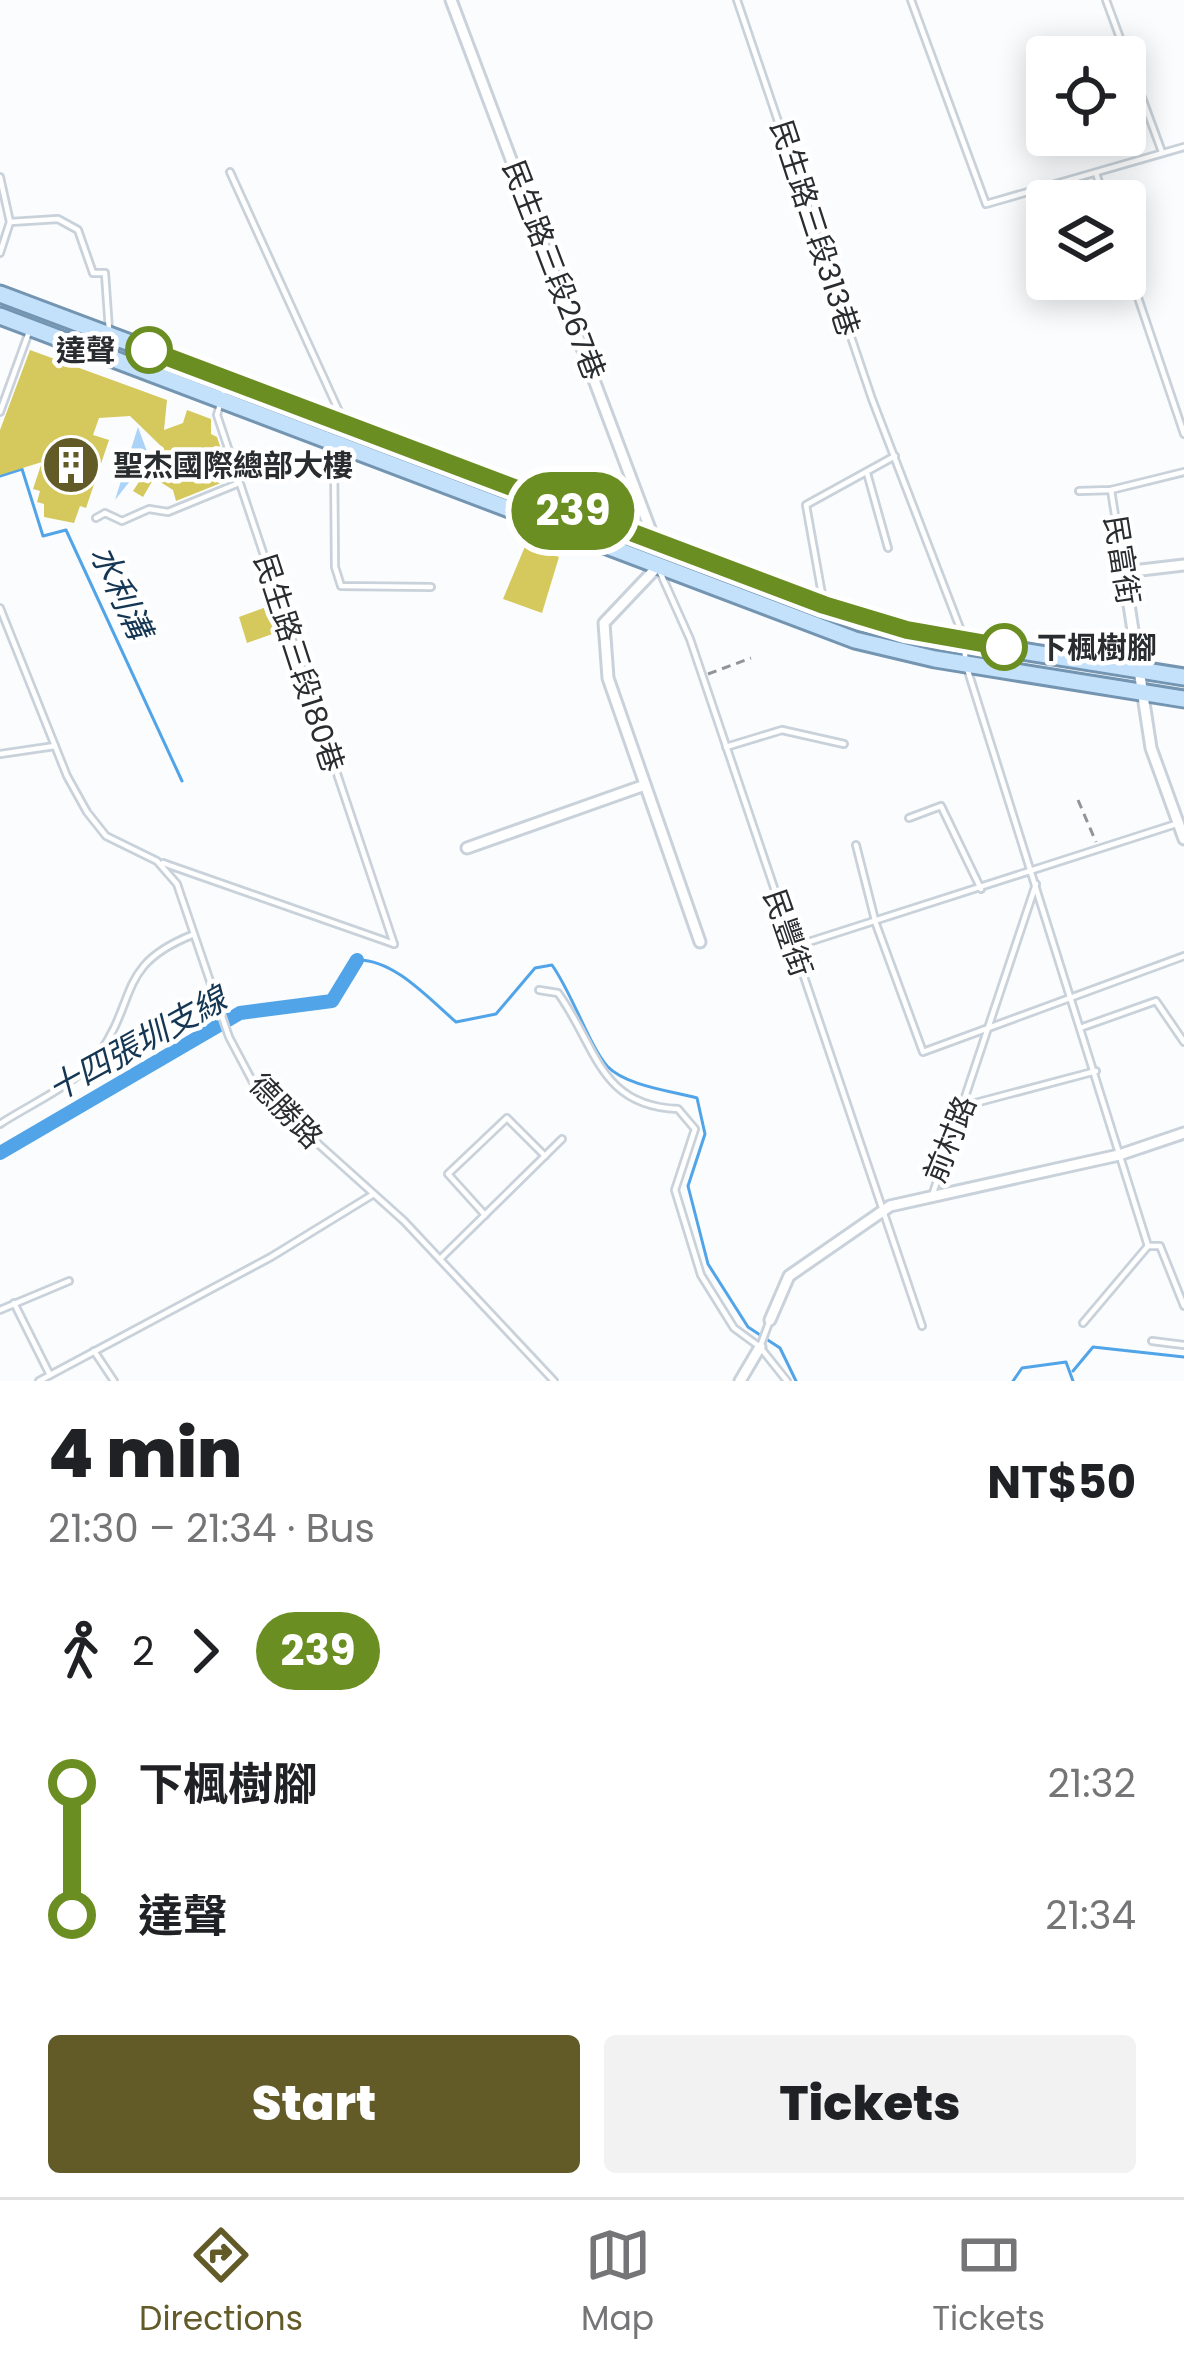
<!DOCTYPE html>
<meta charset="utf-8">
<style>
:root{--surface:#fff;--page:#f2f2f2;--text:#202124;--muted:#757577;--line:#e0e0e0;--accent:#625b28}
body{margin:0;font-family:Poppins,"Noto Sans TC",sans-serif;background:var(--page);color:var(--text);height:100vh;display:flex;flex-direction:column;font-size:45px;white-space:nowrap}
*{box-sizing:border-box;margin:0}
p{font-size:39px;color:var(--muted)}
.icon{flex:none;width:66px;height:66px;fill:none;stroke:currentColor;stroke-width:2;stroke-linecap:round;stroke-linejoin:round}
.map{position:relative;height:1381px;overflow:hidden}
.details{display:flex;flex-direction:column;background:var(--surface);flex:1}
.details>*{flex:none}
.badge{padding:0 24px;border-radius:39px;font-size:42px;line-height:78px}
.controls{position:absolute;left:1026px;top:36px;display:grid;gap:24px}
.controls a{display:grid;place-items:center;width:120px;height:120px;border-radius:12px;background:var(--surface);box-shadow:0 6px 30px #0003;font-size:60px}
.map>.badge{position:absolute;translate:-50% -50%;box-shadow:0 0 0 6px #fff}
.legs{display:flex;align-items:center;gap:18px;height:132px;padding:0 48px;font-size:39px}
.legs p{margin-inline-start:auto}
.overview{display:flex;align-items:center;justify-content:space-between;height:204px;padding:0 48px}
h1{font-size:66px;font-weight:800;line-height:90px}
.button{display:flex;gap:24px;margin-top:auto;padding:24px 48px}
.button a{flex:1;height:138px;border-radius:12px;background:var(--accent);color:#fff;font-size:48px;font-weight:800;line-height:138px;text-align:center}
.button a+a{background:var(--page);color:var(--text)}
ul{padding:0 48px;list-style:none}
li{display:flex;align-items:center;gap:42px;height:132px;font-size:45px}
li i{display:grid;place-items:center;width:18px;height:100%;margin:0 15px;background:currentColor}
li i::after{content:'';width:30px;height:30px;margin:-15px;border:9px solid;border-radius:50%;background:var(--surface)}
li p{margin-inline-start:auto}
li:first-child i{background:linear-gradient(#0000 50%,currentColor 0)}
li:last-child i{background:linear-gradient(currentColor 50%,#0000 0)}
.menu{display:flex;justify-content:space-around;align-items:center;height:168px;border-top:3px solid var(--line);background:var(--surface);font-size:33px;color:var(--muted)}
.menu a{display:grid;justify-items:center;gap:6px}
.menu .active{color:var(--accent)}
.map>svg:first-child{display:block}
.green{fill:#aad3f7}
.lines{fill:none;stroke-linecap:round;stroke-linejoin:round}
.stream{stroke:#51a4e8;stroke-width:3}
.canal{stroke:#51a4e8;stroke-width:14}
.building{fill:#d5c85d}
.service-casing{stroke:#c9d2da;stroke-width:10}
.minor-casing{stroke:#c9d2da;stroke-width:15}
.primary-casing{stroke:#7495b2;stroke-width:21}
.path{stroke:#929597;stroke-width:3;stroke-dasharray:9 6;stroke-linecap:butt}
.service{stroke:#fff;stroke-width:4.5}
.minor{stroke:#fff;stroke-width:9}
.primary{stroke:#c4e1fb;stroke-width:15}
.line-1-casing{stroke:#fff;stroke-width:27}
.line-1{stroke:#6b8e23;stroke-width:18}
.stop-1-dot{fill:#fff;stroke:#6b8e23;stroke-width:6}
.labels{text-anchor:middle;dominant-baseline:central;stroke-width:9;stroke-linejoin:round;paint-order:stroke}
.street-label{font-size:30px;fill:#292d30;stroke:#fff}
.stop-label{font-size:30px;font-weight:bold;fill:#292d30;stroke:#fff;text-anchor:end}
.poi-label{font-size:30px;font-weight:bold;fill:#292d30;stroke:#fff;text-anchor:start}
.water-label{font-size:33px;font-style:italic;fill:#153753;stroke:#fff}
</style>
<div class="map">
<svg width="1184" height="1381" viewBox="0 0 1184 1381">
<rect width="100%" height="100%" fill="#fafcfd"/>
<path class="green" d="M138,427L149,457L115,500Z"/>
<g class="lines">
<g class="stream">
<path d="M0,476L22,469L43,536L66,530L182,781"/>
<path d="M357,960C394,959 429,999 456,1022L496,1014L535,968L552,965C572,993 589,1045 607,1066C626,1086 671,1091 697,1098L705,1134L688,1186L708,1264L748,1327L780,1348L796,1381"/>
<path d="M1073,1371L1093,1347L1184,1357"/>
<path d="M1013,1381L1022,1368L1066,1362L1073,1381"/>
</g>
<path class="canal" d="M0,1153L240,1013L332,1001L357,960"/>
</g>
<g class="building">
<path d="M30,350L167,400L164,430L183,423L187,410L211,419V434L217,437L231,479L176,501L173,490L154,478L143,497L133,491L162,447L130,416L99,418L93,435L109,440L86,508L80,506L74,523L44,517V504L37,502L40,491L33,489L42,462L0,475V430Z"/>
<path d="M526,544L559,557L542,613L503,599Z"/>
<path d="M269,606L278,632L247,643L239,617Z"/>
</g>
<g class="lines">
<defs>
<g id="service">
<path d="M737,0L872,399L965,641V657"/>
<path d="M911,0L986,204L1184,147"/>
<path d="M1106,0L1162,152"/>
<path d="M230,172L342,418"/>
<path d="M1096,173L1105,201"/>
<path d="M0,177L10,222L0,253"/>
<path d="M10,222L58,219L78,230L93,273H105L109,330"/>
<path d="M1125,259L1184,434"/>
<path d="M225,386L217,415L394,944"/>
<path d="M0,412L29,332"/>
<path d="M334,450L335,567L341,586L431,587"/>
<path d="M867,473L888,548"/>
<path d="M1111,490L1124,572"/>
<path d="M1079,491L1111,490L1184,472"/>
<path d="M96,518L105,513L122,521L149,509L168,512L239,483"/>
<path d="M660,572L690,639L922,1326"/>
<path d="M823,600L806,505L895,456"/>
<path d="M0,608L67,776L87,812L106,836L157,861L177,884L229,1037L256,1088L404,1221L554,1381"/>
<path d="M967,668L1148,1246"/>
<path d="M726,747L782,730L844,744"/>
<path d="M0,754L55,746"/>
<path d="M909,818L941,806L981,889"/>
<path d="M856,845L876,924L923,1052L1184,956"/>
<path d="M163,863L394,944"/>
<path d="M793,947L1176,824"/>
<path d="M539,990L558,993C597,1047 599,1106 678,1109L695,1129L675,1190L701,1275L734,1328L760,1347L787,1381"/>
<path d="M1080,1028L1156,1001L1184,1042"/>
<path d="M964,1106L1096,1071"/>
<path d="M0,1124C30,1104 78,1084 99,1054C138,998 117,965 192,935"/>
<path d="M933,1193L1036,884"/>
<path d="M485,1215L448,1174L507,1118L545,1156"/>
<path d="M1148,1246H1160L1184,1306"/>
<path d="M440,1259L562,1139"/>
<path d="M14,1303L50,1375"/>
<path d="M0,1310L69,1281"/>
<path d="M1083,1323L1148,1246"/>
<path d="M1152,1341L1184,1345"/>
<path d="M760,1347L770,1320"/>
<path d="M94,1351L114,1381"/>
<path d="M39,1381L271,1257L372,1195"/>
</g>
<g id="minor">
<path d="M451,0L655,542"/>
<path d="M1184,565L1124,572L1151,748L1184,839"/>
<path d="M658,566L604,623L608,678L700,942"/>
<path d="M467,848L645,785"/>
<path d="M770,1320L789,1276L890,1206L1119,1155L1184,1133"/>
<path d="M740,1381L760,1347"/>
</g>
<g id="primary">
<path d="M0,294L861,618L940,638L1184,677"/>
<path d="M0,316L855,640L935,659L1184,699"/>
</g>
</defs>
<use href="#service" class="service-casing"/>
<use href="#minor" class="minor-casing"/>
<use href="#primary" class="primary-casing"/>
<g class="path">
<path d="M708,674L751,658"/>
<path d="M1078,800L1096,842"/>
</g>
<use href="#service" class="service"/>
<use href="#minor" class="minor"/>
<use href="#primary" class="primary"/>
</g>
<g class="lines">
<defs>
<path id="line-1" d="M149,350L824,605L907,630L1004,647"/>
</defs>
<use href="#line-1" class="line-1-casing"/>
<use href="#line-1" class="line-1"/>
</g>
<defs>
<symbol id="building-disc" viewBox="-11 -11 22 22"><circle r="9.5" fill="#625b28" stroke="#fff"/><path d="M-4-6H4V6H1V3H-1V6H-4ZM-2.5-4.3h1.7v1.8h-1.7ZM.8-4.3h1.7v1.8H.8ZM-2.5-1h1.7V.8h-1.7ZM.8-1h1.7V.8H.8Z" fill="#fff"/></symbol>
</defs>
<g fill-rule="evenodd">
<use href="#building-disc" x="38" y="432" width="66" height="66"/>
</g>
<g class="stop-1-dot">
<circle cx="149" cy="350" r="21"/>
<circle cx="1004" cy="647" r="21"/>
</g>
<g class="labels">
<g class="street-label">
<text transform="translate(815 228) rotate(72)">民生路三段313巷</text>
<text transform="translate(554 270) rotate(69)">民生路三段267巷</text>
<text transform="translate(1122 560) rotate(81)">民富街</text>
<text transform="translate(299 663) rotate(72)">民生路三段180巷</text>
<text transform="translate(788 933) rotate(71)">民豐街</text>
<text transform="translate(286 1111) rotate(46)">德勝路</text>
<text transform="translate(950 1139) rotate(-68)">前村路</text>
</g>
<g class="stop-label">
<text x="116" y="350">達聲</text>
<text x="1037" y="647" text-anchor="start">下楓樹腳</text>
</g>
<g class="poi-label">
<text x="113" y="465">聖杰國際總部大樓</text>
</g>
<g class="water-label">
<text transform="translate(121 592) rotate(65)">水利溝</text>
<text transform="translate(137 1044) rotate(-29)">十四張圳支線</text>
</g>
</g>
</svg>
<div class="controls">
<a><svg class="icon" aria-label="locate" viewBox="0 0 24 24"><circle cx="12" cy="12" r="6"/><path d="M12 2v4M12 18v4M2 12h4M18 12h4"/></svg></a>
<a><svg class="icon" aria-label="layers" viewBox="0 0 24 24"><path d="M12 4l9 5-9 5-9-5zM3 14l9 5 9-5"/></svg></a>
</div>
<b class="badge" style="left:573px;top:511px;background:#6b8e23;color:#fff">239</b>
</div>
<section class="details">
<div class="overview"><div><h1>4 min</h1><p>21:30 – 21:34 · Bus</p></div><b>NT$50</b></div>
<div class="legs"><svg class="icon" aria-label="walk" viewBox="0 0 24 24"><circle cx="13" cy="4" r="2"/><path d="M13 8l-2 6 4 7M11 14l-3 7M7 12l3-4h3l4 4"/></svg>2<svg class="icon" aria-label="forward" viewBox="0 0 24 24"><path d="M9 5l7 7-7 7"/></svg><b class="badge" style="background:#6b8e23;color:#fff">239</b></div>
<ul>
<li><i style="color:#6b8e23"></i><b>下楓樹腳</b><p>21:32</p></li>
<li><i style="color:#6b8e23"></i><b>達聲</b><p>21:34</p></li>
</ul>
<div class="button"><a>Start</a><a>Tickets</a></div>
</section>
<nav class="menu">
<a class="active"><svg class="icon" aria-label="directions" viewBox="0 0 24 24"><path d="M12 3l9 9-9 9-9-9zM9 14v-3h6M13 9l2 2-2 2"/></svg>Directions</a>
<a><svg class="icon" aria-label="map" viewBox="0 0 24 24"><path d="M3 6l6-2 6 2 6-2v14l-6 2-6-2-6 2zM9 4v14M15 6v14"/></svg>Map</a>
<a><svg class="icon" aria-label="tickets" viewBox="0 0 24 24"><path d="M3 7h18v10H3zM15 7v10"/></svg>Tickets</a>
</nav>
